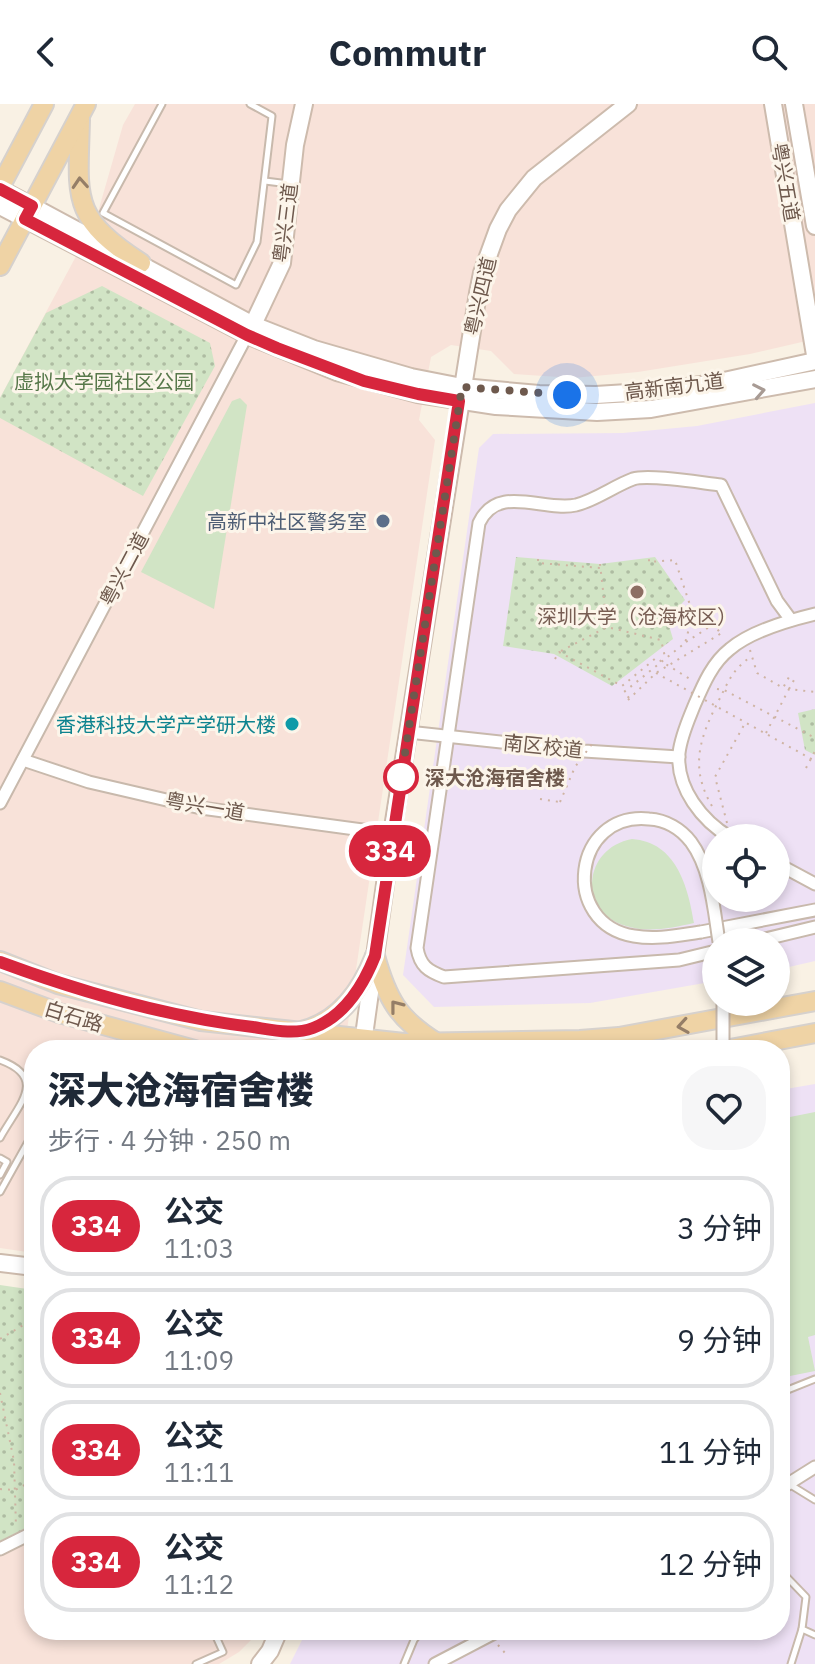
<!DOCTYPE html>
<html lang="zh">
<meta charset="utf-8">
<style>
:root{--surface:#fff;--page:#f6f6f7;--text:#1f2937;--muted:#747a83;--line:#e0e1e3}
body{margin:0;font-family:"IBM Plex Sans","Noto Sans SC",sans-serif;background:var(--page);color:var(--text);height:100vh;display:flex;flex-direction:column;font-size:30px;white-space:nowrap}
*{box-sizing:border-box;margin:0}
p{font-size:26px;color:var(--muted)}
.icon{flex:none;width:44px;height:44px;fill:none;stroke:currentColor;stroke-width:2;stroke-linecap:round;stroke-linejoin:round}
.map{position:relative;flex:1;overflow:hidden}
.sheet{position:absolute;left:24px;top:936px;width:766px;height:600px;display:flex;flex-direction:column;background:var(--surface);border-radius:32px;box-shadow:0 4px 12px #0003}
.sheet>*{flex:none}
.badge{padding:0 16px;border-radius:26px;font-size:28px;line-height:52px}
.fabs{position:absolute;left:702px;top:720px;display:grid;gap:16px}
.fabs a{display:grid;place-items:center;width:88px;height:88px;border-radius:50%;background:var(--surface);box-shadow:0 4px 12px #0003;font-size:40px}
.you{position:absolute;width:40px;height:40px;margin:-20px;border:6px solid #fff;border-radius:50%;background:#1a73e8;box-shadow:0 0 0 12px #1a73e833}
.map>.badge{position:absolute;translate:-50% -50%;box-shadow:0 0 0 4px #fff}
.round{display:grid;place-items:center;flex:none;width:84px;height:84px;border-radius:32px;background:var(--page)}
.overview{display:flex;align-items:center;justify-content:space-between;height:136px;padding:0 24px}
h1{font-size:38px;font-weight:800;line-height:60px}
ul{padding:0;list-style:none}
li{display:flex;align-items:center;gap:24px;height:100px;margin:0 16px 12px;padding:0 8px;border:4px solid var(--line);border-radius:32px}
li div{flex:1}
li b{display:block;font-size:30px}
li em{font-style:normal}
li .badge{min-width:88px;font-weight:700;text-align:center}
header{display:flex;justify-content:space-between;align-items:center;height:104px;padding:0 24px;background:var(--surface);font-size:36px;font-weight:800}
.map>svg:first-child{display:block}
.commercial{fill:#f8e2d9}
.education{fill:#eee1f5;fill-rule:evenodd}
.grass{fill:#d1e4c5}
.park{fill:url(#park-dots)}
.lines{fill:none;stroke-linecap:round;stroke-linejoin:round}
.lane-casing{stroke:#c8b9ac;stroke-width:9}
.street-casing{stroke:#c8b9ac;stroke-width:15}
.secondary-casing{stroke:#cdbbad;stroke-width:20}
.primary-casing{stroke:#d6d1cd;stroke-width:22}
.path{stroke:#cfb4a3;stroke-width:2;stroke-dasharray:2 6;stroke-linecap:butt}
.lane{stroke:#fff;stroke-width:5}
.street{stroke:#fff;stroke-width:11}
.secondary{stroke:#fff;stroke-width:16}
.primary{stroke:#efd3a5;stroke-width:18}
.street-bridge-casing{stroke:#c8b9ac;stroke-width:15;stroke-linecap:butt}
.path-bridge{stroke:#cfb4a3;stroke-width:2;stroke-dasharray:2 6;stroke-linecap:butt}
.street-bridge{stroke:#fff;stroke-width:11}
.oneway{stroke:#957e67}
.oneway2{stroke:#a89b94}
.line-casing{stroke:#fff;stroke-width:18}
.line{stroke:#d7263d;stroke-width:12}
.walk{stroke:#6e594d;stroke-width:8;stroke-dasharray:0 14.4}
.service-dot{fill:#5c6f8a;stroke:#fcf5ea;stroke-width:3}
.education-dot{fill:#8d6e63;stroke:#fcf5ea;stroke-width:3}
.culture-dot{fill:#0f9aa8;stroke:#fcf5ea;stroke-width:3}
.stop-dot{fill:#fff;stroke:#d7263d;stroke-width:4}
.labels{text-anchor:middle;dominant-baseline:central;stroke-width:6;stroke-linejoin:round;paint-order:stroke}
.street-label{font-size:20px;fill:#6e594d;stroke:#fcf5ea}
.park-label{font-size:20px;fill:#57784a;stroke:#fcf5ea}
.service-label{font-size:20px;fill:#4e5e75;stroke:#fcf5ea;text-anchor:end}
.education-label{font-size:20px;fill:#785e54;stroke:#fcf5ea}
.culture-label{font-size:20px;fill:#0d838f;stroke:#fcf5ea;text-anchor:end}
.stop-label{font-size:20px;font-weight:bold;fill:#6e594d;stroke:#fcf5ea;text-anchor:start}
</style>
<header><svg class="icon" aria-label="back" viewBox="0 0 24 24"><path d="M15 5l-7 7 7 7"/></svg>Commutr<svg class="icon" aria-label="search" viewBox="0 0 24 24"><circle cx="10" cy="10" r="6"/><path d="M15 15l6 6"/></svg></header>
<div class="map">
<svg width="815" height="1560" viewBox="0 0 815 1560">
<defs>
<pattern id="park-dots" width="8" height="8" patternUnits="userSpaceOnUse" patternTransform="scale(2)"><rect width="8" height="8" fill="#d1e4c5"/><path d="M2 2h.1M6 6h.1" fill="none" stroke="#aebca2" stroke-width="1.8" stroke-linecap="round"/></pattern>
</defs>
<rect width="100%" height="100%" fill="#f9f1e4"/>
<g class="commercial">
<path d="M135,0H815V235L750,250L638,268L573,274L514,270L491,247L451,241L431,253L419,316L435,336L344,946H34V1149L0,1144V294L96,115L123,21Z"/>
<path d="M34,1420V1526H257L254,1533L239,1548L219,1560H0V1437Z"/>
</g>
<g class="education">
<path d="M815,299V857L776,866V838H716V877L590,899L434,903L403,871L479,344L493,330L623,329L697,322ZM716,734H776V794H716Z"/>
<path d="M815,980V1560H290L302,1536L334,1526H780V986Z"/>
</g>
<g class="grass">
<path d="M240,294L247,301L214,505L141,468L232,297Z"/>
<path d="M632,735C676,738 688,782 694,819C672,824 648,829 626,822C577,808 583,744 632,735Z"/>
<path d="M815,1008V1231L808,1233L815,1267L780,1274V1124L785,1122L780,1103V1015Z"/>
</g>
<g class="park">
<path d="M102,182L210,239L215,262L143,392L0,314V294L46,209Z"/>
<path d="M516,453L600,460L655,453L685,496L667,515L673,535L612,582L554,550L503,542Z"/>
<path d="M815,605V651L805,646L798,609Z"/>
<path d="M0,1181L34,1186V1420L0,1437Z"/>
</g>
<g class="lines">
<defs>
<g id="lane">
<path d="M162,0L103,109L236,181L257,138L272,12L250,0"/>
<path d="M265,77L289,80"/>
<path d="M0,956C49,974 18,1001 0,1034"/>
<path d="M0,1054L7,1058L0,1071"/>
<path d="M0,1088L34,1027"/>
<path d="M780,1289L815,1275"/>
<path d="M789,1380L815,1396"/>
<path d="M780,1466L806,1493L802,1525L815,1531"/>
<path d="M196,1560L223,1548L213,1526"/>
<path d="M404,1560L414,1536L422,1526"/>
<path d="M791,1560L802,1525"/>
</g>
<g id="street">
<path d="M408,628L584,647L679,653"/>
<path d="M23,656L89,678L201,704L392,730"/>
<path d="M0,699L247,231"/>
<path d="M731,734C702,717 676,684 679,649C681,632 688,617 694,602C703,581 712,559 730,545C750,528 790,516 815,510"/>
<path d="M776,759L815,780"/>
<path d="M701,828L815,806"/>
<path d="M753,838L815,823"/>
<path d="M716,847L679,856L444,873C428,867 420,862 417,844L479,419C498,379 543,408 576,401C596,396 614,382 633,375C649,370 702,379 721,381L777,497L791,516"/>
<path d="M780,1385L815,1363"/>
<path d="M0,1445L34,1428"/>
<path d="M435,1560L500,1526"/>
</g>
<g id="secondary">
<path d="M773,0L815,251"/>
<path d="M794,0L815,122"/>
<path d="M0,85L253,221L314,245L411,273L462,283L539,290L596,291L659,287L715,279L815,257"/>
<path d="M0,102L247,231L337,268L418,290L496,302L597,308L651,305L815,275"/>
<path d="M249,229L282,159L295,41L304,0"/>
<path d="M362,946L392,730L478,189L482,169L498,125L508,106L534,74L628,0"/>
<path d="M0,1159L34,1163"/>
<path d="M260,1560L270,1547L279,1526"/>
</g>
<g id="primary">
<path d="M80,16C78,94 70,113 141,159"/>
<path d="M0,83L44,0"/>
<path d="M0,162L86,0"/>
<path d="M375,852C387,895 398,915 437,939"/>
<path d="M0,857L58,880L201,917L404,939L580,936L619,933L815,897"/>
<path d="M0,887L59,909L195,946"/>
<path d="M302,927C340,917 361,887 375,852"/>
<path d="M725,946L815,929"/>
</g>
</defs>
<use href="#lane" class="lane-casing"/>
<use href="#street" class="street-casing"/>
<use href="#secondary" class="secondary-casing"/>
<use href="#primary" class="primary-casing"/>
<g class="path">
<path d="M538,455V459L601,464"/>
<path d="M600,460L607,521"/>
<path d="M686,538L714,520L720,529"/>
<path d="M750,546L757,569L783,584L789,573"/>
<path d="M561,547L607,523L661,536L665,553"/>
<path d="M555,555L559,548L622,582L656,554L693,577"/>
<path d="M717,585L724,586L815,634"/>
<path d="M789,585L794,576L791,574"/>
<path d="M629,594L624,588L685,539L693,510L675,456L649,458V454"/>
<path d="M806,664L815,647"/>
<path d="M540,695L560,698"/>
<path d="M712,702C689,663 700,633 719,596C729,576 733,565 752,552"/>
<path d="M738,723L758,734"/>
<path d="M742,727L755,734"/>
<path d="M776,744L782,747"/>
<path d="M727,801L731,802L738,794"/>
<path d="M0,1235L25,1220L34,1223"/>
<path d="M0,1289L14,1357L16,1423"/>
<path d="M0,1385L15,1386L34,1376"/>
<path d="M498,1541L505,1549"/>
</g>
<use href="#lane" class="lane"/>
<use href="#street" class="street"/>
<use href="#secondary" class="secondary"/>
<use href="#primary" class="primary"/>
<defs>
<g id="street-bridge">
<path d="M701,828C679,831 657,836 634,832C559,820 573,707 649,715C666,716 681,725 691,738C711,765 714,806 719,838"/>
<path d="M723,946V898"/>
</g>
</defs>
<use href="#street-bridge" class="street-bridge-casing"/>
<g class="path-bridge">
<path d="M656,569L815,657"/>
<path d="M628,596L656,569L725,527"/>
<path d="M766,629L789,585L815,588"/>
<path d="M560,698L575,663L592,640"/>
<path d="M727,719L715,673L744,621"/>
</g>
<use href="#street-bridge" class="street-bridge"/>
</g>
<defs><path id="oneway-chevron" d="M-2-3.5L2.5 0L-2 3.5" fill="none" stroke-width="1.6" stroke-linecap="round" stroke-linejoin="round" transform="scale(2)"/></defs>
<g class="oneway">
<use href="#oneway-chevron" transform="translate(80 79) rotate(-94)"/>
<use href="#oneway-chevron" transform="translate(396 902) rotate(-128)"/>
<use href="#oneway-chevron" transform="translate(683 922) rotate(171)"/>
</g>
<use class="oneway2" href="#oneway-chevron" transform="translate(759 287) rotate(-11)"/>
<g class="lines">
<defs>
<path id="line" d="M0,85L32,102L25,115L247,231L277,244L364,277L418,290L459,297L375,852C363,882 345,912 313,924C294,931 273,926 253,923C167,913 81,888 0,858"/>
</defs>
<use href="#line" class="line-casing"/>
<use href="#line" class="line"/>
<path class="walk" d="M401,673V675L462,283L567,291"/>
</g>
<circle class="service-dot" cx="383" cy="417" r="8"/>
<circle class="education-dot" cx="637" cy="488" r="8"/>
<circle class="culture-dot" cx="292" cy="620" r="8"/>
<circle class="stop-dot" cx="401" cy="673" r="16"/>
<g class="labels">
<g class="street-label">
<text transform="translate(786 78) rotate(80)">粤兴五道</text>
<text transform="translate(285 119) rotate(-83)">粤兴三道</text>
<text transform="translate(480 192) rotate(-77)">粤兴四道</text>
<text transform="translate(674 282) rotate(-7)">高新南九道</text>
<text transform="translate(124 465) rotate(-62)">粤兴二道</text>
<text transform="translate(543 642) rotate(6)">南区校道</text>
<text transform="translate(205 702) rotate(10)">粤兴一道</text>
<text transform="translate(74 912) rotate(17)">白石路</text>
</g>
<g class="park-label">
<text x="104" y="277">虚拟大学园社区公园</text>
</g>
<g class="service-label">
<text x="367" y="417">高新中社区警务室</text>
</g>
<g class="education-label">
<text x="637" y="512">深圳大学（沧海校区）</text>
</g>
<g class="culture-label">
<text x="276" y="620">香港科技大学产学研大楼</text>
</g>
<g class="stop-label">
<text x="425" y="673">深大沧海宿舍楼</text>
</g>
</g>
</svg>
<div class="fabs">
<a><svg class="icon" aria-label="locate" viewBox="0 0 24 24"><circle cx="12" cy="12" r="6"/><path d="M12 2v4M12 18v4M2 12h4M18 12h4"/></svg></a>
<a><svg class="icon" aria-label="layers" viewBox="0 0 24 24"><path d="M12 4l9 5-9 5-9-5zM3 14l9 5 9-5"/></svg></a>
</div>
<div class="you" style="left:567px;top:291px"></div>
<b class="badge" style="left:390px;top:747px;background:#d7263d;color:#fff">334</b>
<section class="sheet">
<div class="overview"><div><h1>深大沧海宿舍楼</h1><p>步行 · 4 分钟 · 250 m</p></div><a class="round"><svg class="icon" aria-label="heart" viewBox="0 0 24 24"><path d="M12 20l-8-8c-3-5 5-10 8-4 3-6 11-1 8 4z"/></svg></a></div>
<ul>
<li><span class="badge" style="background:#d7263d;color:#fff">334</span><div><b>公交</b><p>11:03</p></div><em>3 分钟</em></li>
<li><span class="badge" style="background:#d7263d;color:#fff">334</span><div><b>公交</b><p>11:09</p></div><em>9 分钟</em></li>
<li><span class="badge" style="background:#d7263d;color:#fff">334</span><div><b>公交</b><p>11:11</p></div><em>11 分钟</em></li>
<li><span class="badge" style="background:#d7263d;color:#fff">334</span><div><b>公交</b><p>11:12</p></div><em>12 分钟</em></li>
</ul>
</section>
</div>
